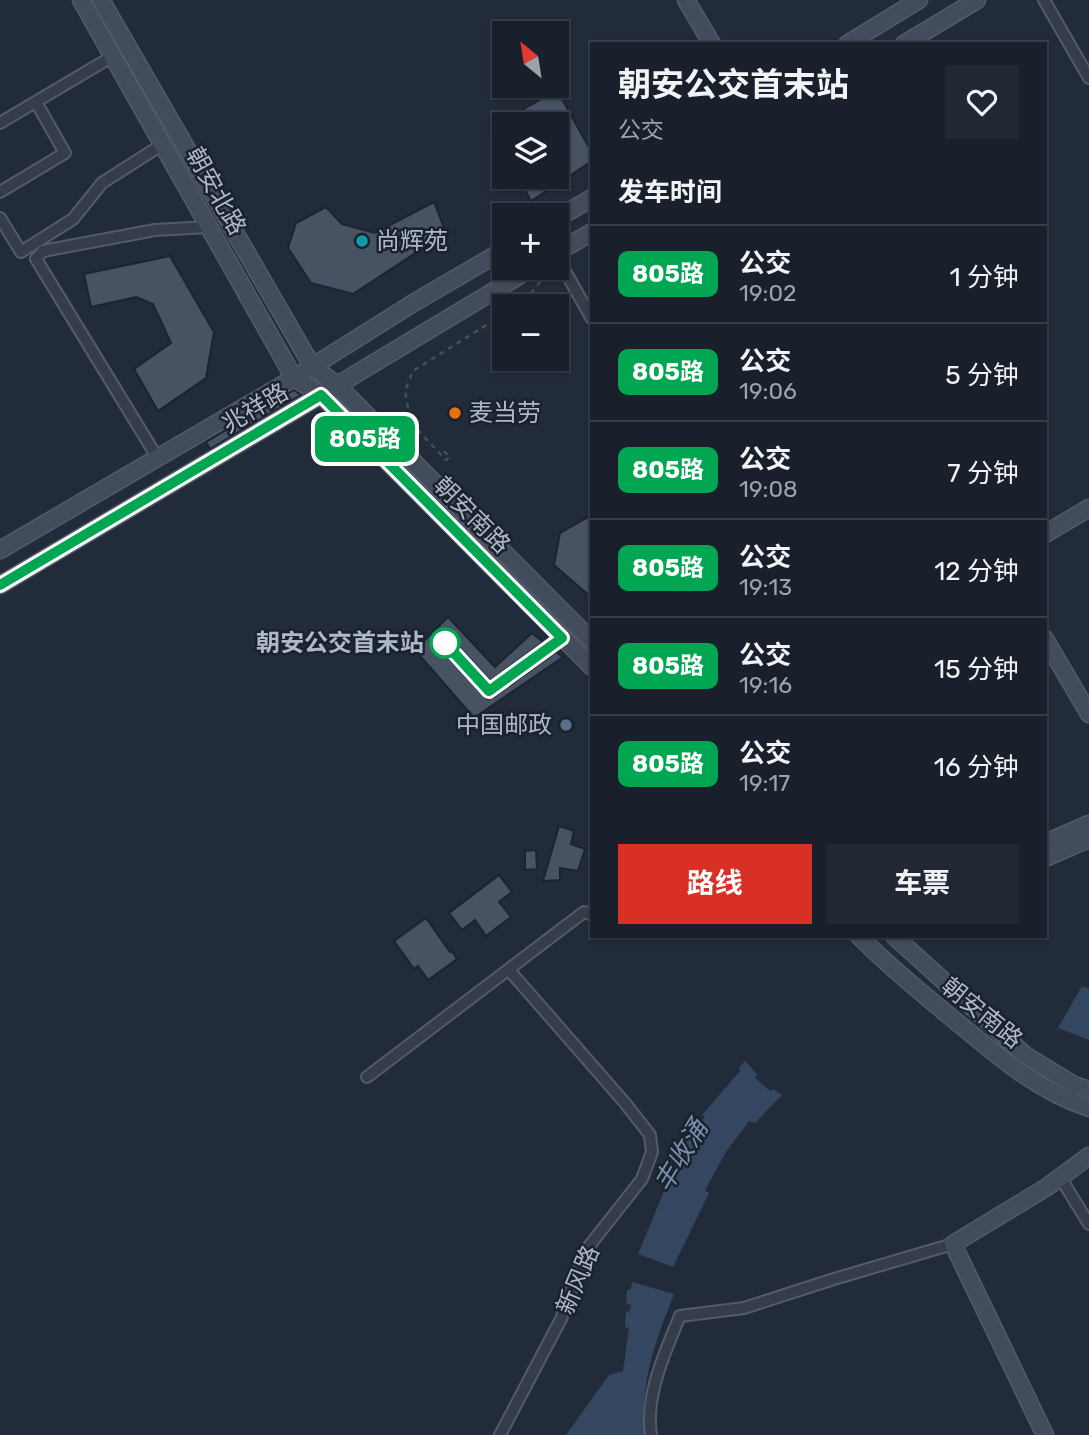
<!DOCTYPE html>
<html lang="zh">
<meta charset="utf-8">
<style>
:root{--surface:#19202b;--page:#222833;--text:#f1f3f6;--muted:#9fa3a9;--line:#373e47;--accent:#d93025}
body{margin:0;font-family:Rubik,"Noto Sans SC",sans-serif;background:var(--page);color:var(--text);height:100vh;display:flex;flex-direction:column;font-size:26px;white-space:nowrap}
*{box-sizing:border-box;margin:0}
p{font-size:23px;color:var(--muted)}
.icon{flex:none;width:38px;height:38px;fill:none;stroke:currentColor;stroke-width:2;stroke-linecap:round;stroke-linejoin:round}
.map{position:relative;flex:1;overflow:hidden}
.side{position:absolute;left:590px;top:42px;width:457px;height:896px;display:flex;flex-direction:column;background:var(--surface);border-radius:0px;box-shadow:0 2px 5px #0004,0 0 0 2px var(--line)}
.side>*{flex:none}
.badge{padding:0 14px;border-radius:10px;font-size:24px;line-height:46px}
.needle{width:46px;rotate:330deg}
.tools{position:absolute;left:492px;top:21px;display:grid;gap:14px}
.tools a{display:grid;place-items:center;width:77px;height:77px;border-radius:0px;background:var(--surface);box-shadow:0 2px 5px #0004,0 0 0 2px var(--line);font-size:35px}
.map>.badge{position:absolute;translate:-50% -50%;box-shadow:0 0 0 4px #fff}
h2{padding:0 28px;font-size:26px;line-height:63px}
.round{display:grid;place-items:center;flex:none;width:74px;height:74px;border-radius:0px;background:var(--page)}
.head{display:flex;align-items:center;justify-content:space-between;height:119px;padding:0 28px}
h1{font-size:33px;font-weight:700;line-height:52px}
.button{display:flex;gap:14px;margin-top:auto;padding:14px 28px}
.button a{flex:1;height:80px;border-radius:0px;background:var(--accent);color:#fff;font-size:28px;font-weight:700;line-height:80px;text-align:center}
.button a+a{background:var(--page);color:var(--text)}
ul{padding:0;list-style:none}
li{display:flex;align-items:center;gap:21px;height:98px;padding:0 28px;border-top:2px solid var(--line)}
li div{flex:1}
li b{display:block;font-size:26px}
li em{font-style:normal}
li .badge{min-width:77px;font-weight:700;text-align:center}
.map>svg:first-child{display:block}
.water{fill:#354760}
.building{fill:#475263;stroke:#1c2430;stroke-width:2}
.lines{fill:none;stroke-linecap:round;stroke-linejoin:round}
.street-casing{stroke:#525b67;stroke-width:14}
.secondary-casing{stroke:#525b67;stroke-width:19}
.path{stroke:#3d5354;stroke-width:2.5;stroke-dasharray:5 5;stroke-linecap:butt}
.street{stroke:#343d49;stroke-width:10}
.secondary{stroke:#424c5c;stroke-width:16}
.line-casing{stroke:#fff;stroke-width:16}
.line{stroke:#00a651;stroke-width:10}
.culture-dot{fill:#0f9aa8;stroke:#1a222e;stroke-width:2.5}
.food-dot{fill:#e8710a;stroke:#1a222e;stroke-width:2.5}
.stop-dot{fill:#fff;stroke:#00a651;stroke-width:3.5}
.service-dot{fill:#5c6f8a;stroke:#1a222e;stroke-width:2.5}
.labels{text-anchor:middle;dominant-baseline:central;stroke-width:5;stroke-linejoin:round;paint-order:stroke}
.street-label{font-size:24px;fill:#afb8c6;stroke:#1a222e}
.poi-label{font-size:24px;fill:#afb8c6;stroke:#1a222e;text-anchor:start}
.stop-label{font-size:24px;font-weight:bold;fill:#afb8c6;stroke:#1a222e;text-anchor:end}
.water-label{font-size:26px;font-style:italic;fill:#778fae;stroke:#1a222e}
</style>
<div class="map">
<svg width="1089" height="1435" viewBox="0 0 1089 1435">
<rect width="100%" height="100%" fill="#212b39"/>
<g class="water">
<path d="M1082,986L1089,989V1040L1058,1028Z"/>
<path d="M745,1061L757,1074L755,1078L770,1091L773,1089L782,1095L755,1123L749,1121L726,1152L705,1190L709,1193L673,1267L638,1254L682,1148L692,1133L705,1117L702,1115L740,1071L739,1068Z"/>
<path d="M632,1282L674,1294C655,1343 640,1381 645,1435H566L609,1375L623,1371L629,1328L625,1327L626,1312L630,1311L631,1305L626,1303L627,1290L631,1289Z"/>
</g>
<g class="building">
<path d="M557,90L592,153V161L531,201L518,177H556V124H504V152L490,128Z"/>
<path d="M434,202L446,233L353,294L311,283L288,248L296,223L326,207L342,224L375,233Z"/>
<path d="M170,256L214,332L206,378L158,411L134,369L171,343L153,304L136,297L91,307L84,274Z"/>
<path d="M294,390L301,395L210,449L206,442Z"/>
<path d="M592,515V598L554,565L560,533Z"/>
<path d="M448,617L495,667L532,633L543,642L490,681L451,638L444,635L439,638L437,644L439,648L487,699L494,697L556,652L563,657L474,718L415,650Z"/>
<path d="M559,826L574,831L571,844L585,849L578,871L560,868V880L543,881Z"/>
<path d="M536,850L537,869L525,870V851Z"/>
<path d="M499,875L512,892L499,902L511,917L486,936L475,920L462,930L449,913Z"/>
<path d="M426,918L450,952L452,951L457,959L428,980L418,966L414,969L394,941Z"/>
</g>
<g class="lines">
<defs>
<g id="street">
<path d="M1044,0L1089,78"/>
<path d="M0,123L113,56"/>
<path d="M0,192L65,153L36,102"/>
<path d="M0,218L21,252L73,219L102,183L163,144"/>
<path d="M556,255L592,319"/>
<path d="M157,457L36,259L43,251L155,230L209,227"/>
<path d="M445,643L489,691L562,638"/>
<path d="M367,1077L584,912L592,915"/>
<path d="M1060,1177L1089,1224"/>
<path d="M500,1435L561,1319L586,1250L642,1179L652,1152L650,1135L625,1103L509,970"/>
<path d="M651,1435C645,1395 665,1352 680,1316L744,1308L834,1279L953,1244"/>
</g>
<g id="secondary">
<path d="M81,0L294,378L321,395L592,667"/>
<path d="M101,0L312,366L337,385L592,641"/>
<path d="M686,0L712,44"/>
<path d="M847,44L919,0"/>
<path d="M904,44L977,0"/>
<path d="M556,219L592,198"/>
<path d="M556,253L592,232"/>
<path d="M1045,534L1089,508"/>
<path d="M0,550L294,378L415,302L504,250"/>
<path d="M0,585L321,395L532,268"/>
<path d="M1045,639L1089,714"/>
<path d="M1045,843L1089,824"/>
<path d="M1045,858L1089,839"/>
<path d="M859,936C886,964 917,989 947,1014C991,1050 1034,1090 1089,1108"/>
<path d="M894,936L1025,1055L1074,1085L1089,1090"/>
<path d="M1045,1435L953,1244L1047,1187L1089,1156"/>
</g>
</defs>
<use href="#street" class="street-casing"/>
<use href="#secondary" class="secondary-casing"/>
<g class="path">
<path d="M516,306L525,301L543,278"/>
<path d="M444,451L450,457L446,460L411,423L405,391L413,371L504,314"/>
</g>
<use href="#street" class="street"/>
<use href="#secondary" class="secondary"/>
</g>
<g class="lines">
<defs>
<path id="line" d="M0,585L321,395L562,638L489,691L445,643"/>
</defs>
<use href="#line" class="line-casing"/>
<use href="#line" class="line"/>
</g>
<circle class="culture-dot" cx="362" cy="241" r="7"/>
<circle class="food-dot" cx="455" cy="413" r="7"/>
<circle class="stop-dot" cx="445" cy="643" r="14"/>
<circle class="service-dot" cx="566" cy="725" r="7"/>
<g class="labels">
<g class="street-label">
<text transform="translate(216 191) rotate(61)">朝安北路</text>
<text transform="translate(255 408) rotate(-31)">兆祥路</text>
<text transform="translate(472 515) rotate(45)">朝安南路</text>
<text transform="translate(982 1013) rotate(39)">朝安南路</text>
<text transform="translate(578 1280) rotate(-67)">新风路</text>
</g>
<g class="poi-label">
<text x="376" y="241">尚辉苑</text>
<text x="469" y="413">麦当劳</text>
<text x="552" y="725" text-anchor="end">中国邮政</text>
</g>
<g class="stop-label">
<text x="424" y="643">朝安公交首末站</text>
</g>
<g class="water-label">
<text transform="translate(681 1156) rotate(-59)">丰收涌</text>
</g>
</g>
</svg>
<div class="tools">
<a><svg class="needle" viewBox="-14 -14 28 28"><path d="M0-13l5 13h-10z" fill="#e53935"/><path d="M0 13l5-13h-10z" fill="#9fa3a9"/></svg></a>
<a><svg class="icon" aria-label="layers" viewBox="0 0 24 24"><path d="M12 4l9 5-9 5-9-5zM3 14l9 5 9-5"/></svg></a>
<a>+</a>
<a>−</a>
</div>
<b class="badge" style="left:365px;top:439px;background:#00a651;color:#fff">805路</b>
<section class="side">
<div class="head"><div><h1>朝安公交首末站</h1><p>公交</p></div><a class="round"><svg class="icon" aria-label="heart" viewBox="0 0 24 24"><path d="M12 20l-8-8c-3-5 5-10 8-4 3-6 11-1 8 4z"/></svg></a></div>
<h2>发车时间</h2>
<ul>
<li><span class="badge" style="background:#00a651;color:#fff">805路</span><div><b>公交</b><p>19:02</p></div><em>1 分钟</em></li>
<li><span class="badge" style="background:#00a651;color:#fff">805路</span><div><b>公交</b><p>19:06</p></div><em>5 分钟</em></li>
<li><span class="badge" style="background:#00a651;color:#fff">805路</span><div><b>公交</b><p>19:08</p></div><em>7 分钟</em></li>
<li><span class="badge" style="background:#00a651;color:#fff">805路</span><div><b>公交</b><p>19:13</p></div><em>12 分钟</em></li>
<li><span class="badge" style="background:#00a651;color:#fff">805路</span><div><b>公交</b><p>19:16</p></div><em>15 分钟</em></li>
<li><span class="badge" style="background:#00a651;color:#fff">805路</span><div><b>公交</b><p>19:17</p></div><em>16 分钟</em></li>
</ul>
<div class="button"><a>路线</a><a>车票</a></div>
</section>
</div>
